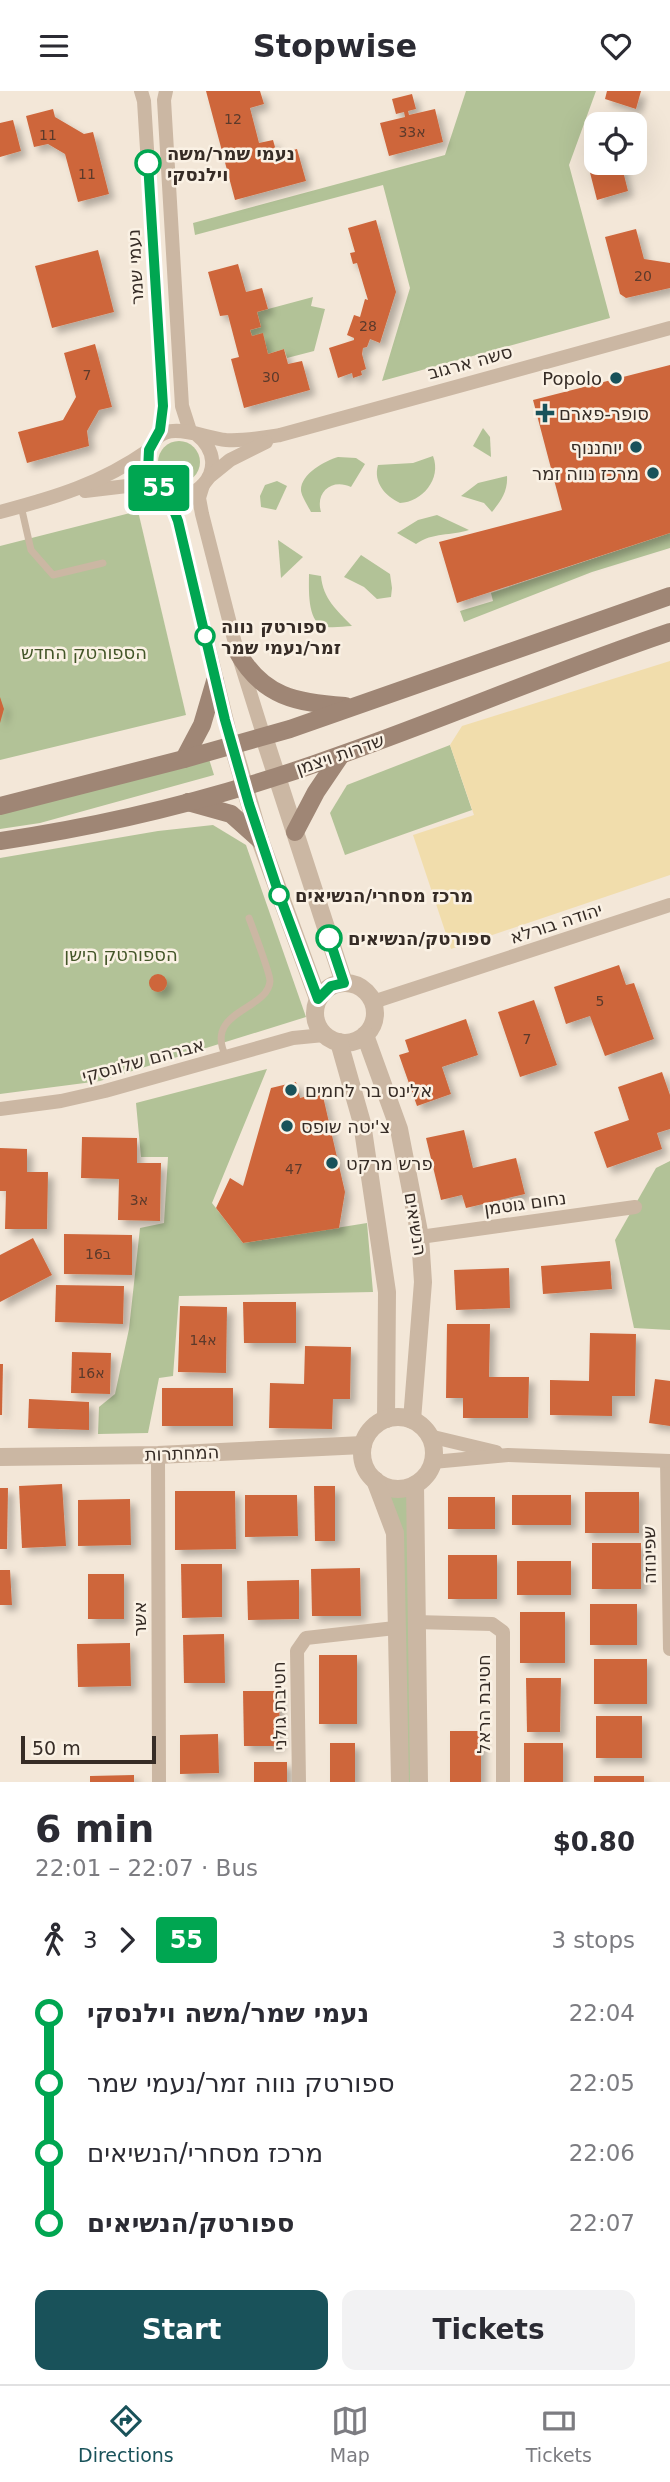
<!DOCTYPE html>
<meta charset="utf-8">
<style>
:root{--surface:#fff;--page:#f2f2f3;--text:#2b2b33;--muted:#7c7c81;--line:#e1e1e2;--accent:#19525a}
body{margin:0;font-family:"DejaVu Sans",Heebo,sans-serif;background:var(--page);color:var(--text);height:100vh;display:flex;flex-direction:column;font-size:26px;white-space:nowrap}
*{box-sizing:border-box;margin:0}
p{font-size:23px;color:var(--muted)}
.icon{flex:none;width:38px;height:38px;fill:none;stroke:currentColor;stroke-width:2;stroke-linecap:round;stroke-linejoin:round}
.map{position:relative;height:1691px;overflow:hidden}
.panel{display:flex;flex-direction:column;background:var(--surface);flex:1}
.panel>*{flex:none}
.badge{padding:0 14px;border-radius:5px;font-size:24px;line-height:46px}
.tools{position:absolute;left:584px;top:21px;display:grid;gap:14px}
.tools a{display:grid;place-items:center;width:63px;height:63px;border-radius:14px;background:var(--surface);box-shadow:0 7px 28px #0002;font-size:35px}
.scale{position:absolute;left:21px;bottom:18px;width:135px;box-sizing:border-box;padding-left:7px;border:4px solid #362c26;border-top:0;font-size:19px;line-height:24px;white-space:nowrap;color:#362c26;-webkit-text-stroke:5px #faf1e4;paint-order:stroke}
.map>.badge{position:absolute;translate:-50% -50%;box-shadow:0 0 0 4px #fff}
.legs{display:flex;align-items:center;gap:10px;height:77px;padding:0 35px;font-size:23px}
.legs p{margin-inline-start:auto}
.summary{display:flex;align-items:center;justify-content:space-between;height:119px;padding:0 35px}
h1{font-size:38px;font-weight:800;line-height:52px}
.cta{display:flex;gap:14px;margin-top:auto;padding:14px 35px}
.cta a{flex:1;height:80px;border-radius:14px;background:var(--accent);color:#fff;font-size:28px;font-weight:800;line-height:80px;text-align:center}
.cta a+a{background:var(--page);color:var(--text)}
ul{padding:0 35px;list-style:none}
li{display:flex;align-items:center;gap:24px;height:70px;font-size:26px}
li i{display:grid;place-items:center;width:10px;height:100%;margin:0 9px;background:currentColor}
li i::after{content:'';width:18px;height:18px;margin:-9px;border:5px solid;border-radius:50%;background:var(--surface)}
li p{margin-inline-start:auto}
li:first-child i{background:linear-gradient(#0000 50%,currentColor 0)}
li:last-child i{background:linear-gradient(currentColor 50%,#0000 0)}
header{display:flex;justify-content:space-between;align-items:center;height:91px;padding:0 35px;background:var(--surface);font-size:32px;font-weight:800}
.tab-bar{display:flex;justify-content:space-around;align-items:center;height:98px;border-top:2px solid var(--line);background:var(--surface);font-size:19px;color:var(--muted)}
.tab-bar a{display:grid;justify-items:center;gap:4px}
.tab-bar .selected{color:var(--accent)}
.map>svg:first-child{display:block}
.green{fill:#b2c297}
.sand{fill:#f1ddac}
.building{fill:#ce663b;filter:url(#shadow)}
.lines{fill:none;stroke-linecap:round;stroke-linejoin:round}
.service{stroke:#cbb7a3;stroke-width:7}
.minor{stroke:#cbb7a3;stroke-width:14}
.tertiary{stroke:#cbb7a3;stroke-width:18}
.secondary{stroke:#9f8675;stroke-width:18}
.line-1-casing{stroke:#fff;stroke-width:16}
.line-1{stroke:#00a651;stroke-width:10}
.stop-1-dot{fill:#fff;stroke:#00a651;stroke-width:3.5}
.poi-dot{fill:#19525a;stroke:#faf1e4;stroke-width:2.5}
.labels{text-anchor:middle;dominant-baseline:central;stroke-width:5;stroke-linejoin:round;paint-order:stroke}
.number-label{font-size:14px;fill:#5c3a2b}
.stop-label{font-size:18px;font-weight:bold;fill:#362c26;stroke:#faf1e4;text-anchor:start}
.street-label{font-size:18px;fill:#362c26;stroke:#faf1e4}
.poi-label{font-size:18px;fill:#362c26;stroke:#faf1e4;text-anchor:start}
.park-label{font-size:18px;fill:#435628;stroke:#faf1e4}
</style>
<header><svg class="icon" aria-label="menu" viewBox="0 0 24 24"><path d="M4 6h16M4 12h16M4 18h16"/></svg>Stopwise<svg class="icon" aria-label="heart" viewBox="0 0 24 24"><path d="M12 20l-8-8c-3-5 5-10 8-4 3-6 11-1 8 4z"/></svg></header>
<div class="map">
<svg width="670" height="1691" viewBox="0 0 670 1691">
<defs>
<filter id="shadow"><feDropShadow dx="5.5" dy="5.5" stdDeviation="3.5" flood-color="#0004"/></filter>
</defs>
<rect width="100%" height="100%" fill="#f3e7d8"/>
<g class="green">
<path d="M466,0H596L569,74L610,227L382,290L410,197L383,94L195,144L193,132L445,64Z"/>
<path d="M313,206L311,215L325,218L314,260L287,267L284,258L268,263L263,243L252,245L250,239L261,236L257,221Z"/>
<path d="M483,337L490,346L491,366L473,355Z"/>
<circle cx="179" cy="371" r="21"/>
<path d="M433,365C442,388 422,411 400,412C385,405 373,391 378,374L413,372Z"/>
<path d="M338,366L356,367L365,373L351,396C332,387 315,401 321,421H311C308,415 302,406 301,400C300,383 325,370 338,366Z"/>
<path d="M507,385C508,400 501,410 492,421L484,412L461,405L478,392Z"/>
<path d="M277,390L287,395L276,419L261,416L260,405L265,394Z"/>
<path d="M138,420L186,624L0,669V455Z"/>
<path d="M437,424L469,439C451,445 433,441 416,453L397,442L418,429Z"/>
<path d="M670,442V457L592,481L464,531L460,520L493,510L491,502Z"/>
<path d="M278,449L303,466L281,487Z"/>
<path d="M361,464L390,483L392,497L391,506L377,508L364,496L344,486Z"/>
<path d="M309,483L321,485C323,508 337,519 352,535C343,535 332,538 323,535C307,530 309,497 309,483Z"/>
<path d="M450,654L472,719L345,764L330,722L347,694Z"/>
<path d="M209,668L214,684L40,732L0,738V722Z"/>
<path d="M213,734L246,754L306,926L100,990L0,1003V767L158,740Z"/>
<path d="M267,978L212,1112L243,1152L367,1132L373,1201L179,1205L173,1285L159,1287L148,1342L98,1343L99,1316L115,1303L129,1238L140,1137L164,1132L168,1066H141L136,1012Z"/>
<path d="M670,1070V1239L634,1237L615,1149L656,1077Z"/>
<path d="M411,1403L414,1691H406L386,1405Z"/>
</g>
<path class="sand" d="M670,570V784L451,858L413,744L474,724L450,654L462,635Z"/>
<g class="building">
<path d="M206,0H260L264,13L250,17L259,52L273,49L277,63L297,58L306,90L235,109Z"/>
<path d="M607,0H641L636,18L605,8Z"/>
<path d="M412,3L416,18L408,20L409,24L435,18L443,51L389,65L380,32L405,26L404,21L396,23L392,8Z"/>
<path d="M53,18L55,26L84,43L93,41L109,103L78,111L65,63L48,53L34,56L26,25Z"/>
<path d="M13,29L21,60L0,66V32Z"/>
<path d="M595,30L604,33H597V72H621L628,100L597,109L585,62Z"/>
<path d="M376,129L396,201L380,252L370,248L367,256L363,257L362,263L366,278L361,280L362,284L353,287L352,282L338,287L329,257L354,249V247L347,244L354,224L360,226L365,208L368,209L357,172L353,173L350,162L355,161L348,137Z"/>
<path d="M636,138L644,168L670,172V197L626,207L620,203L605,146Z"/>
<path d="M98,159L114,221L52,237L35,175Z"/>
<path d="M238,173L246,201L262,197L268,218L257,221L261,236L250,239L252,245L263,242L268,263L284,258L288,273L302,270L310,299L244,317L231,268L239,266L228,224L220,225L208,181Z"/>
<path d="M95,253L112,316L99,319L87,340L89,355L27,372L18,341L63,329L76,306L64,262Z"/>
<path d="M670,274V442L457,512L439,451L562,419L533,309Z"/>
<path d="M0,606L4,618L0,632Z"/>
<path d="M619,874L626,894L634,892L654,948L605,965L590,925L566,933L554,896Z"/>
<circle cx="158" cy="892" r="9"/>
<path d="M534,909L557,974L520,986L498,921Z"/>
<path d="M466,928L478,964L442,976L451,1003L417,1015L399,964L409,961L405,949Z"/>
<path d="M662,981L670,1004V1038L657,1042L662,1058L607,1077L594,1041L629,1029L618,996Z"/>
<path d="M296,991L300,1007L322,1001L345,1101L339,1137L243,1152L216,1117L230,1087L243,1095L271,997Z"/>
<path d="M464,1039L473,1077L516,1067L525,1103L466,1117L462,1104L441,1109L426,1047Z"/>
<path d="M82,1046L137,1047V1072H161L160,1130L118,1129L119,1088L81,1087Z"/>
<path d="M0,1057L27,1058V1081H48L47,1138H5L6,1100H0Z"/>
<path d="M64,1143L132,1144V1184L64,1183Z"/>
<path d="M33,1147L52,1184L0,1211V1164Z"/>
<path d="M610,1170L612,1198L543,1203L541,1175Z"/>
<path d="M509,1177L510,1217L456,1219L454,1179Z"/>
<path d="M56,1194L124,1195L123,1233L55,1231Z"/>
<path d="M243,1211H296V1252H244Z"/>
<path d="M180,1215L227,1216L226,1282L178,1281Z"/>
<path d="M447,1233H490L489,1286H529L528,1327H463V1307H446Z"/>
<path d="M590,1242L636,1243L635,1305H612V1325L550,1324V1289L589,1290Z"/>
<path d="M305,1255L351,1256L350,1308H333L332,1338L269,1337L270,1292L304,1293Z"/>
<path d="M72,1261L111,1262L110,1303L71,1302Z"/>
<path d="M0,1273H3L2,1324H0Z"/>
<path d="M655,1288L670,1290V1335L649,1332Z"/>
<rect x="162" y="1297" width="71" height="38"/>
<path d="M29,1308L89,1311V1339L28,1337Z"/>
<path d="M62,1393L66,1455L22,1457L19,1395Z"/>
<path d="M314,1395H335V1450H315Z"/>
<path d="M0,1397H8L7,1458H0Z"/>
<path d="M175,1400H235L236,1458L175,1459Z"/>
<rect x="585" y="1401" width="54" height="41"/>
<path d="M245,1404H297L298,1445L245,1446Z"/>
<rect x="512" y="1404" width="59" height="30"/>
<rect x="448" y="1406" width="47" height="32"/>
<path d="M130,1408L131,1454L78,1455V1409Z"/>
<rect x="592" y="1452" width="49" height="46"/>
<rect x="448" y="1464" width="49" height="44"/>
<rect x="517" y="1470" width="54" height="34"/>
<path d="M181,1473H222V1526L182,1527Z"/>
<path d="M360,1477L361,1525H312L311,1478Z"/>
<path d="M0,1479H10L12,1514H0Z"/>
<rect x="88" y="1483" width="36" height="45"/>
<path d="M299,1489V1528L248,1529L247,1490Z"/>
<rect x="590" y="1513" width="47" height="41"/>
<rect x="520" y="1521" width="45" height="51"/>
<path d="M224,1543L225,1592H184L183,1544Z"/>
<path d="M130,1552L131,1595L78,1596L77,1553Z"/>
<rect x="319" y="1564" width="38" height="69"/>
<rect x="594" y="1568" width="53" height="45"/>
<path d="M526,1587H561L560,1641H527Z"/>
<path d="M243,1600H279L280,1655H244Z"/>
<rect x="596" y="1625" width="46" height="42"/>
<rect x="450" y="1640" width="31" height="51"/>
<path d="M218,1643L219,1682L180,1683V1644Z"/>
<rect x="330" y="1652" width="25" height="39"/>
<rect x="524" y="1652" width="39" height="39"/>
<rect x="254" y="1671" width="33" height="20"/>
<path d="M134,1684V1691H90V1685Z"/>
<rect x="594" y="1685" width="50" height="6"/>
</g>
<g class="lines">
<g class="service">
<path d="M21,415L31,459L53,484L103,472"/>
<path d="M226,966C203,919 268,920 270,890C270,882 253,838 249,827"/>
</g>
<g class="minor">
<path d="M141,0L144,10L163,315L160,339L155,350"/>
<path d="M166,0L164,9L182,315L190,340"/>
<path d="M196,343C239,377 186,427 156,393C148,385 145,374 148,364C158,322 200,347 226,349C245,350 262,347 280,344L670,237"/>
<path d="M209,386L230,369L266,351"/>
<path d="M203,394L199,407L202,423L237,560L264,646"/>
<path d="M85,400L127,395L159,397"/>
<path d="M167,402L178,430L233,655"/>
<path d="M0,421C57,406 100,393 149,359"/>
<path d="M373,911L670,814"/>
<path d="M0,1018L61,1010L105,1000L293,947L324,944"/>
<path d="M420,1146L635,1116"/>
<path d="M429,1345L496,1361"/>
<path d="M158,1364L159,1691"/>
<path d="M667,1370L670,1558"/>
<path d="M433,1371L508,1364L670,1370"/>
<path d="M415,1531L492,1533L503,1541V1691"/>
<path d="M299,1691L297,1560L306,1547L395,1537"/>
</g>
<g class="tertiary">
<path d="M264,646L344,892"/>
<path d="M233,655L260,749L318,908"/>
<circle cx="345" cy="922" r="30"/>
<path d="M365,944L399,1038L420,1146L423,1191L412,1329"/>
<path d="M339,951L362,1032L387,1201L386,1328"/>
<circle cx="398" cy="1362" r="36"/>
<path d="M0,1366L158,1364L363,1354"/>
<path d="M375,1389L395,1442L400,1691"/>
<path d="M415,1394L419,1691"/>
</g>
<g class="secondary">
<path d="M237,560C262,606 297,612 345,615"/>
<path d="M184,668L202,634L215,590"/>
<path d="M188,711L231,723L260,749"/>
<path d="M0,715L184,668L290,638L670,505"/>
<path d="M295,741L316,701L341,664"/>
<path d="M0,750C116,733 233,703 343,663C453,624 560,578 670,541"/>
</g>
</g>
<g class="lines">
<defs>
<path id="line-1" d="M148,72L163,315L160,339L149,359L148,380L152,390L167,402L178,430L225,629L249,713L279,803L318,908L331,895L344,892L329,847"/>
</defs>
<use href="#line-1" class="line-1-casing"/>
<use href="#line-1" class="line-1"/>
</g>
<g class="stop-1-dot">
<circle cx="148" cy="72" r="12"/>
<circle cx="205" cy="545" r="9"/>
<circle cx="279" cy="804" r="9"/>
<circle cx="329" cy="847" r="12"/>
</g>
<g class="poi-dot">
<circle cx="616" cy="287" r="7"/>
<path d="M541.5 311.5h7v7h7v7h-7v7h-7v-7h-7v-7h7z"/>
<circle cx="636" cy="356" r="7"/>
<circle cx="653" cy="382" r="7"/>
<circle cx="291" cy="999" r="7"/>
<circle cx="287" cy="1035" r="7"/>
<circle cx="332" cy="1072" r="7"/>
</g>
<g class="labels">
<g class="number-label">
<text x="233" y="28">12</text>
<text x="412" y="41">33א</text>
<text x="48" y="44">11</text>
<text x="87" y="83">11</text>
<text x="643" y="185">20</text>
<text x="368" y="235">28</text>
<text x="87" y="284">7</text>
<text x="271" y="286">30</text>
<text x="600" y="910">5</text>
<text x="527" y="948">7</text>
<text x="294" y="1078">47</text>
<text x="139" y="1109">3א</text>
<text x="98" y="1163">16ב</text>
<text x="203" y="1249">14א</text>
<text x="91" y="1282">16א</text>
</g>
<g class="stop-label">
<text x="167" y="62">נעמי שמר/משה<tspan x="167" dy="21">וילנסקי</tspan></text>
<text x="221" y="535">ספורטק נווה<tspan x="221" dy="21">זמר/נעמי שמר</tspan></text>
<text x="295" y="804">מרכז מסחרי/הנשיאים</text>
<text x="348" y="847">ספורטק/הנשיאים</text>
</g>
<g class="street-label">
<text transform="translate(135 176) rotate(-93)">נעמי שמר</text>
<text transform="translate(470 271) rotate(-15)">סשה ארגוב</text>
<text transform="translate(340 663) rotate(-19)">שדרות ויצמן</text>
<text transform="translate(556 832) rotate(-18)">יהודה בורלא</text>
<text transform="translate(143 969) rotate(-15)">אברהם שלונסקי</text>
<text transform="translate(525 1112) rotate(-8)">נחום גוטמן</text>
<text transform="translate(416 1133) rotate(81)">הנשיאים</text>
<text transform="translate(182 1362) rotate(-2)">המחתרות</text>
<text transform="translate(649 1464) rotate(-91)">שפינוזה</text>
<text transform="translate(139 1528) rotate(-90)">אשר</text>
<text transform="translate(483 1613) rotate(-90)">חטיבת הראל</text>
<text transform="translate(279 1615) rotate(-91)">חטיבת גולני</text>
</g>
<g class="poi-label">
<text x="602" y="287" text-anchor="end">Popolo</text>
<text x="559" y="322">סופר-פארם</text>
<text x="622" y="356" text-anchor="end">יוחננוף</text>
<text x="639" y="382" text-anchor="end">מרכז נווה זמר</text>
<text x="305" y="999">אלינס בר לחמים</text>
<text x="301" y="1035">צ'יטה שופס</text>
<text x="346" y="1072">פרש מרקט</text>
</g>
<g class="park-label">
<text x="84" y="561">הספורטק החדש</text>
<text x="121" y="863">הספורטק הישן</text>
</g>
</g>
</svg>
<div class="tools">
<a><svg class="icon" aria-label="locate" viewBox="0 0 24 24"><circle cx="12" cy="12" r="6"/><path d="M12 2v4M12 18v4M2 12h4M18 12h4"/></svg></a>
</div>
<div class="scale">50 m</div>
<b class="badge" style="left:159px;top:397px;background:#00a651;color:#fff">55</b>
</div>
<section class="panel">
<div class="summary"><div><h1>6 min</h1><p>22:01 – 22:07 · Bus</p></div><b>$0.80</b></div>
<div class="legs"><svg class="icon" aria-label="walk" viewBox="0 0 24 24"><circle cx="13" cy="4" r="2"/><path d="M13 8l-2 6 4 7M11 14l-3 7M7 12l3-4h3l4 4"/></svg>3<svg class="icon" aria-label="forward" viewBox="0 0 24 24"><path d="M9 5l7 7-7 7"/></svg><b class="badge" style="background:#00a651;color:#fff">55</b><p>3 stops</p></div>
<ul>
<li><i style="color:#00a651"></i><b>נעמי שמר/משה וילנסקי</b><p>22:04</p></li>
<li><i style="color:#00a651"></i><span>ספורטק נווה זמר/נעמי שמר</span><p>22:05</p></li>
<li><i style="color:#00a651"></i><span>מרכז מסחרי/הנשיאים</span><p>22:06</p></li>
<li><i style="color:#00a651"></i><b>ספורטק/הנשיאים</b><p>22:07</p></li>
</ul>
<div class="cta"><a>Start</a><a>Tickets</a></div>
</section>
<nav class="tab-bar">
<a class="selected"><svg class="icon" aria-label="directions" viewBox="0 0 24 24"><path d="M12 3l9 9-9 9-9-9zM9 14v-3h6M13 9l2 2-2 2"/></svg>Directions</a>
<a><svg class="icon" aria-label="map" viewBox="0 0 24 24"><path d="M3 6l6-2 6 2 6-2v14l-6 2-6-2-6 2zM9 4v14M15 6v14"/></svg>Map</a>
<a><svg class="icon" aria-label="tickets" viewBox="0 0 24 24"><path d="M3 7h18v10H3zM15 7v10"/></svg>Tickets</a>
</nav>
